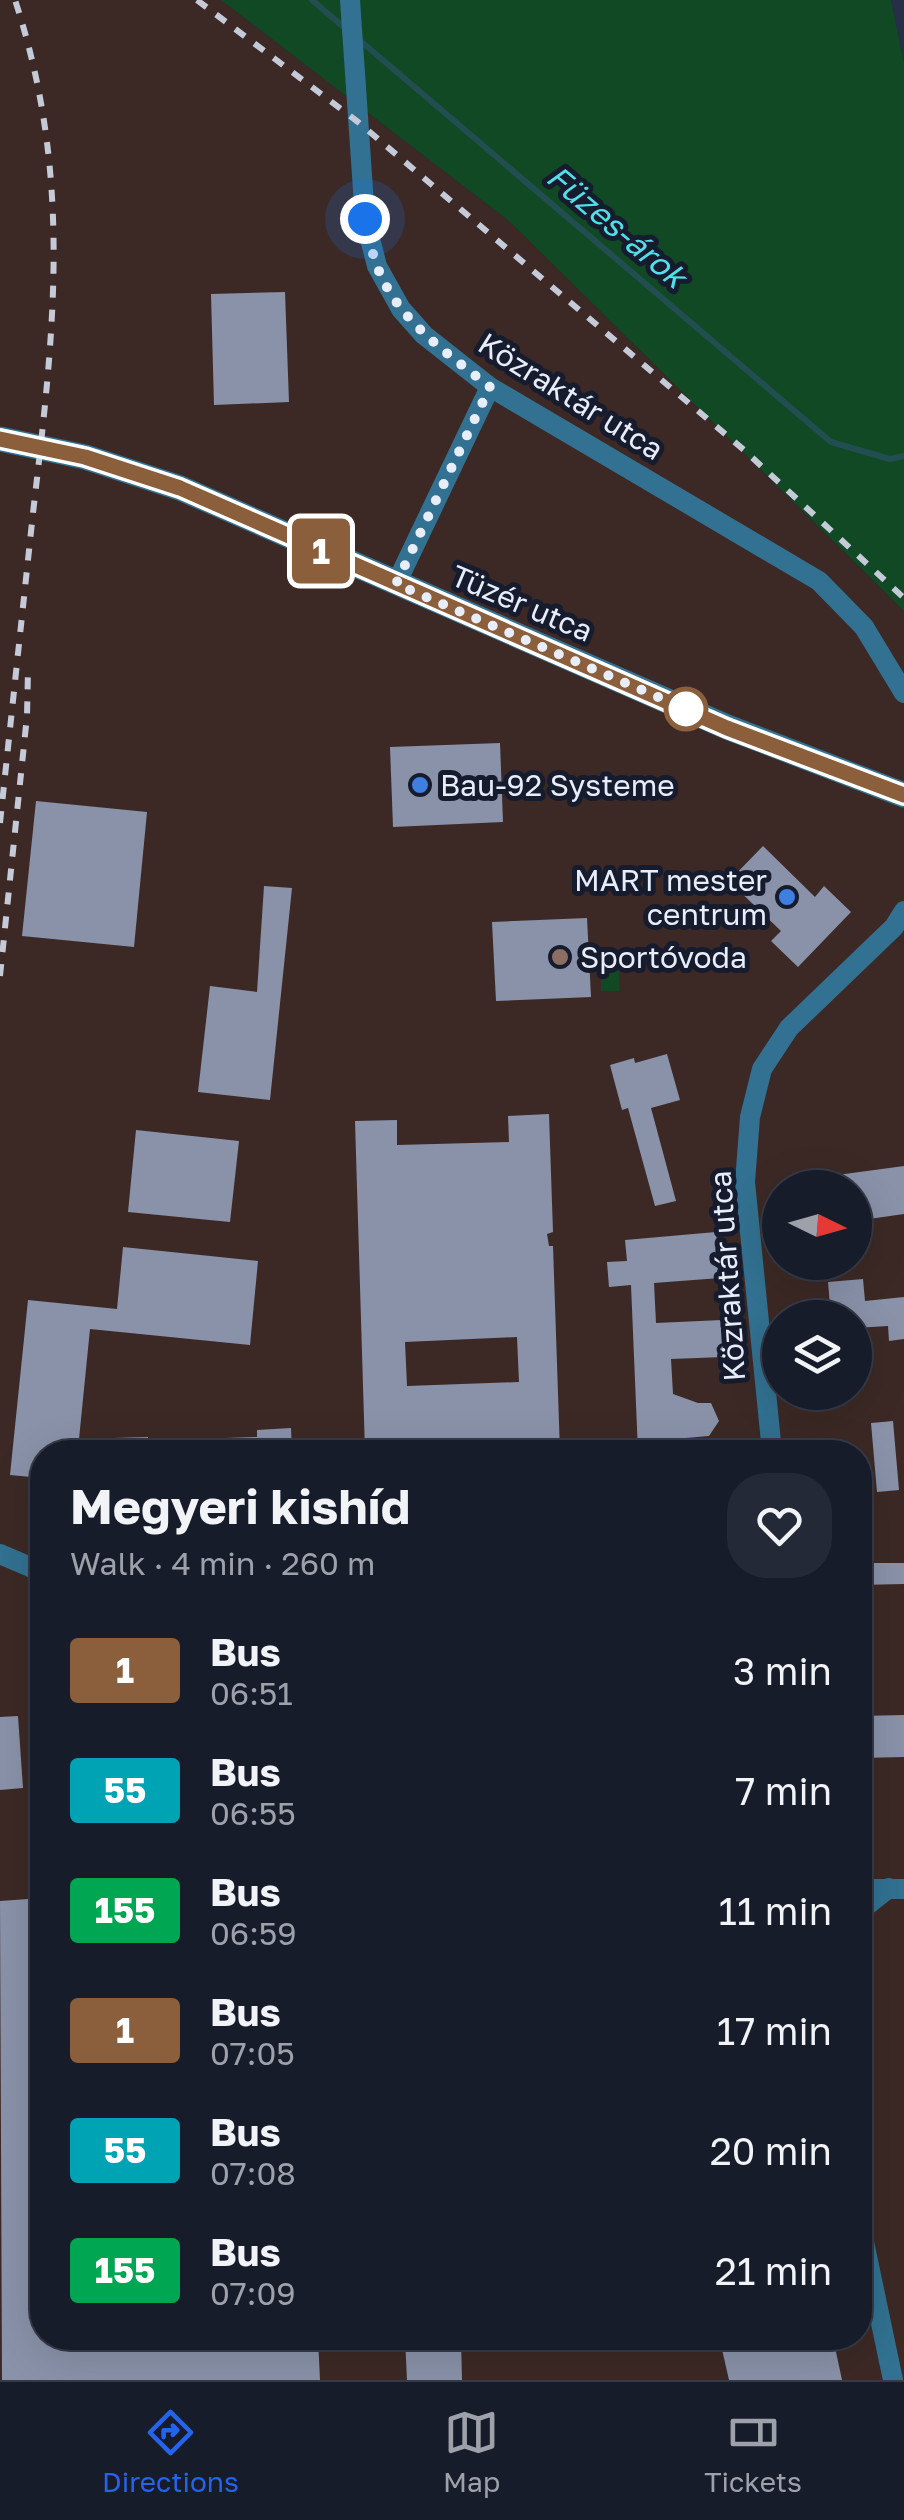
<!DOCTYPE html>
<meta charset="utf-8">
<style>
:root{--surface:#171c2b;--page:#242937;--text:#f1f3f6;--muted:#9ea1a9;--line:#363a47;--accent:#2563eb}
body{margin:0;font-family:"Golos Text",sans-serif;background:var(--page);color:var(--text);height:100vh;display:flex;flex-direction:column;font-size:38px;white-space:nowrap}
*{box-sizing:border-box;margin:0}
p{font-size:32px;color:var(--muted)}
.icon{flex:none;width:55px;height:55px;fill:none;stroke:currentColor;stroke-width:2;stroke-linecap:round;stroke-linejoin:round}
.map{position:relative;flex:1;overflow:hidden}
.side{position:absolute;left:30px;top:1440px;width:842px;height:910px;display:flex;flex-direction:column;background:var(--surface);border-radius:40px;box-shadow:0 10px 40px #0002,0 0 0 2px var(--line)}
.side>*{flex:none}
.badge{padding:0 20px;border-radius:8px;font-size:35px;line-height:65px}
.needle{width:65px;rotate:95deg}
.controls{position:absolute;left:762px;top:1170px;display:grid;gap:20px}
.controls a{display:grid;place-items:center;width:110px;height:110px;border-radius:50%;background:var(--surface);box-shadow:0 10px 40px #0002,0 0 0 2px var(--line);font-size:50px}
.you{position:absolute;width:50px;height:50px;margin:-25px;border:8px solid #fff;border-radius:50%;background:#1a73e8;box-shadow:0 0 0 15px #1a73e833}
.map>.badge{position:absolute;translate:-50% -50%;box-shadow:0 0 0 5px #fff}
.round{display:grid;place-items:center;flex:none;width:105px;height:105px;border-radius:40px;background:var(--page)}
.summary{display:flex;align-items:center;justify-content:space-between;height:170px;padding:0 40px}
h1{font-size:48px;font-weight:700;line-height:75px}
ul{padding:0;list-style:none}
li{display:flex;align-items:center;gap:30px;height:120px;padding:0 40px}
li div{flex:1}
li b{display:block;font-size:38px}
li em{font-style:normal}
li .badge{min-width:110px;font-weight:700;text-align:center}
.dock{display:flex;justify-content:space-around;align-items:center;height:140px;border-top:2px solid var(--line);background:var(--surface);font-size:28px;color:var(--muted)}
.dock a{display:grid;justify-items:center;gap:5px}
.dock .on{color:var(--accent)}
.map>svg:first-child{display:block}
.built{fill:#262f47}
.industrial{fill:#3c2925;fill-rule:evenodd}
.green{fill:#104924}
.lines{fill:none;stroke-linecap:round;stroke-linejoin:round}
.stream{stroke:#234e51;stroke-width:6}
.building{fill:#8992a9;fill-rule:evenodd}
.minor{stroke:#327191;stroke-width:20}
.tertiary{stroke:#327191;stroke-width:25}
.rail{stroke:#c5cad9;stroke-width:6;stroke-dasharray:12 12;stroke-linecap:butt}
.line-casing{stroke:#fff;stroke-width:22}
.line{stroke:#8b5e3c;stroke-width:15}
.walk{stroke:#e8edfa;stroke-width:10;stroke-dasharray:0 18}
.stop-dot{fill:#fff;stroke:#8b5e3c;stroke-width:5}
.shop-dot{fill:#3f7fe0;stroke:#161c2e;stroke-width:4}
.education-dot{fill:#8d6e63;stroke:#161c2e;stroke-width:4}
.labels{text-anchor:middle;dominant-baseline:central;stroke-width:10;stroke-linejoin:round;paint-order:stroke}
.street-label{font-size:30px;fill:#e8edfa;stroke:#161c2e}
.poi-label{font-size:30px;fill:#e8edfa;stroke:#161c2e;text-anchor:start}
.water-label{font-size:32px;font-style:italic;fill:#51dfea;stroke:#161c2e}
</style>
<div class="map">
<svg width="904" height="2380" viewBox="0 0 904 2380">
<rect width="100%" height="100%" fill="#1f2639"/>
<path class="built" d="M891,0H904V63Z"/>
<path class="industrial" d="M0,0H221L509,221L904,611V2380H0ZM780,1188H855V1262H780ZM780,1318H855V1392H780ZM42,1452H860V2338H42Z"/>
<g class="green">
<path d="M221,0H891L904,63V611L509,221Z"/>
<rect x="601" y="959" width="18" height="32"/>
</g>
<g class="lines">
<g class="stream">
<path d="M312,0L347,30"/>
<path d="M357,38L831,442L890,459L904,456"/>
</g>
</g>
<g class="building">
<path d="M285,292L289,402L214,405L211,294Z"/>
<path d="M500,743L503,822L393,827L390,747Z"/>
<path d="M36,801L147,812L134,947L22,936Z"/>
<path d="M763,846L815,897L824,886L851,912L798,967L771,941L781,931L729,881Z"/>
<path d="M264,886L292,888L270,1100L198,1092L210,986L257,992Z"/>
<path d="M587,918L591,997L496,1001L492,922Z"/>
<path d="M667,1054L680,1100L651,1108L676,1201L655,1206L628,1108L622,1110L610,1065L634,1058L635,1063Z"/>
<path d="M549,1114L553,1232L547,1234L549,1246H553L560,1452H365L355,1121L397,1120V1145L509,1142L508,1116ZM517,1337L519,1382L407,1386L405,1342Z"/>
<path d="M136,1130L239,1141L230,1222L128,1212Z"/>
<path d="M904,1166V1214L855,1221V1188H816L815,1178Z"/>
<path d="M716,1232L720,1278L654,1283L656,1323L722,1320L724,1357L671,1359L673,1394L698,1403H711L719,1421L709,1436L674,1439L675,1452H638L631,1285L609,1287L607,1262L627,1261L625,1240Z"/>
<path d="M123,1247L258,1261L250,1345L90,1329L79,1439L148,1437V1452H42V1478L10,1475L28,1300L117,1309Z"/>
<path d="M863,1279L865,1301L904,1297V1339L889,1341L888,1326L855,1328V1318H831L828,1282Z"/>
<path d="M893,1421L899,1490L877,1492L871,1423Z"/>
<path d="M291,1428L292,1452H193V1439L257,1437V1430Z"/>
<path d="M860,1563H904V1584L860,1585Z"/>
<path d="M904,1715V1757L860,1758V1716Z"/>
<path d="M18,1716L23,1788L0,1790V1717Z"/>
<path d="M42,1898V2338H318L320,2380H2L0,1901Z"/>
<path d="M405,2338H461L462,2380H407Z"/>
<path d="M758,2338H833L842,2380H729L721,2345Z"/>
</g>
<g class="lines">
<g class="minor">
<path d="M350,0L365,219L377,266L401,309L424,335L490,387L819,581L864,627L904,693"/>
<path d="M396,584L490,387"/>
<path d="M772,1452L745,1182L750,1117L762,1069L789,1028L894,927L904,911"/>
<path d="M0,1554L42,1572"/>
<path d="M860,1889H904"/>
<path d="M860,1911L889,1888"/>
<path d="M860,2223L893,2380"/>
</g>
<path class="tertiary" d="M0,439L85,457L180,488L727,727L904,795"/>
<g class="rail">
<path d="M197,0L358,122L744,450L904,598"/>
<path d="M0,823C11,719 22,616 33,513C54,332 73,177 15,0"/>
<path d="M0,976L27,716L28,671"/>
</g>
</g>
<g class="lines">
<defs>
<path id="line" d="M0,439L85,457L180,488L727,728L904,795"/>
</defs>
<use href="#line" class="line-casing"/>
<use href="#line" class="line"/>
<path class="walk" d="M365,219C369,234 371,251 377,266C397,320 446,352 490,387L396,584L693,712L686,709"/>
</g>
<circle class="stop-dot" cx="686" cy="709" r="20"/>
<g class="shop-dot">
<circle cx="420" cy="785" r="10"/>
<circle cx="787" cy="897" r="10"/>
</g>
<circle class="education-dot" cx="560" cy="957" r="10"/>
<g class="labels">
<g class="street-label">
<text transform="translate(571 396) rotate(32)">Közraktár utca</text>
<text transform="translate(522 603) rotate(23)">Tüzér utca</text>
<text transform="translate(727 1276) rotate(-94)">Közraktár utca</text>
</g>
<g class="poi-label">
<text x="440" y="785">Bau-92 Systeme</text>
<text x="767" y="880" text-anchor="end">MART mester<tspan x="767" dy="34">centrum</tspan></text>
<text x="580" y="957">Sportóvoda</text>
</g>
<g class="water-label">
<text transform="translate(617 226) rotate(40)">Füzes-árok</text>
</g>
</g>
</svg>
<div class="controls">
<a><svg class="needle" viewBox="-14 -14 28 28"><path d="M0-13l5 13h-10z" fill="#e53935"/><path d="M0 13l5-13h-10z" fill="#9ea1a9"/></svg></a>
<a><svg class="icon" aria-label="layers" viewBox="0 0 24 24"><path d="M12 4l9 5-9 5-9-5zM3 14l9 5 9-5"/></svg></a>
</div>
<div class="you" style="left:365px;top:219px"></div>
<b class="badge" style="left:321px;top:551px;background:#8b5e3c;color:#fff">1</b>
<section class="side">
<div class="summary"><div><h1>Megyeri kishíd</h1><p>Walk · 4 min · 260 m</p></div><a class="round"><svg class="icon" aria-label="heart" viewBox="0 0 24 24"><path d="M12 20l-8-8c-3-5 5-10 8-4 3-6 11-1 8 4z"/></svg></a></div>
<ul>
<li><span class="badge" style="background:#8b5e3c;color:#fff">1</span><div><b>Bus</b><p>06:51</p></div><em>3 min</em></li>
<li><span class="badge" style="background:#00a3b4;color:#fff">55</span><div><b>Bus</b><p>06:55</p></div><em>7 min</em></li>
<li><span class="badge" style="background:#00a651;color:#fff">155</span><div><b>Bus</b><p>06:59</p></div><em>11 min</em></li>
<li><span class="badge" style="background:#8b5e3c;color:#fff">1</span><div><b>Bus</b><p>07:05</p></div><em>17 min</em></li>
<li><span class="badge" style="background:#00a3b4;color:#fff">55</span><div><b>Bus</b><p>07:08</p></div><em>20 min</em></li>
<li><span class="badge" style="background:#00a651;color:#fff">155</span><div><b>Bus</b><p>07:09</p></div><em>21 min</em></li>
</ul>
</section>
</div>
<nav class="dock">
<a class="on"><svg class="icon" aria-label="directions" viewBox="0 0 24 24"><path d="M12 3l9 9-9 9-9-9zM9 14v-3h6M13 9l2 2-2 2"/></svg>Directions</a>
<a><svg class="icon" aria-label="map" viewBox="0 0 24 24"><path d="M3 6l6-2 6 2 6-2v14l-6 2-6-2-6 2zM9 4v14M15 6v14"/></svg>Map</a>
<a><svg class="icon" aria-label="tickets" viewBox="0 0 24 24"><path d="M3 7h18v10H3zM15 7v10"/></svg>Tickets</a>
</nav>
